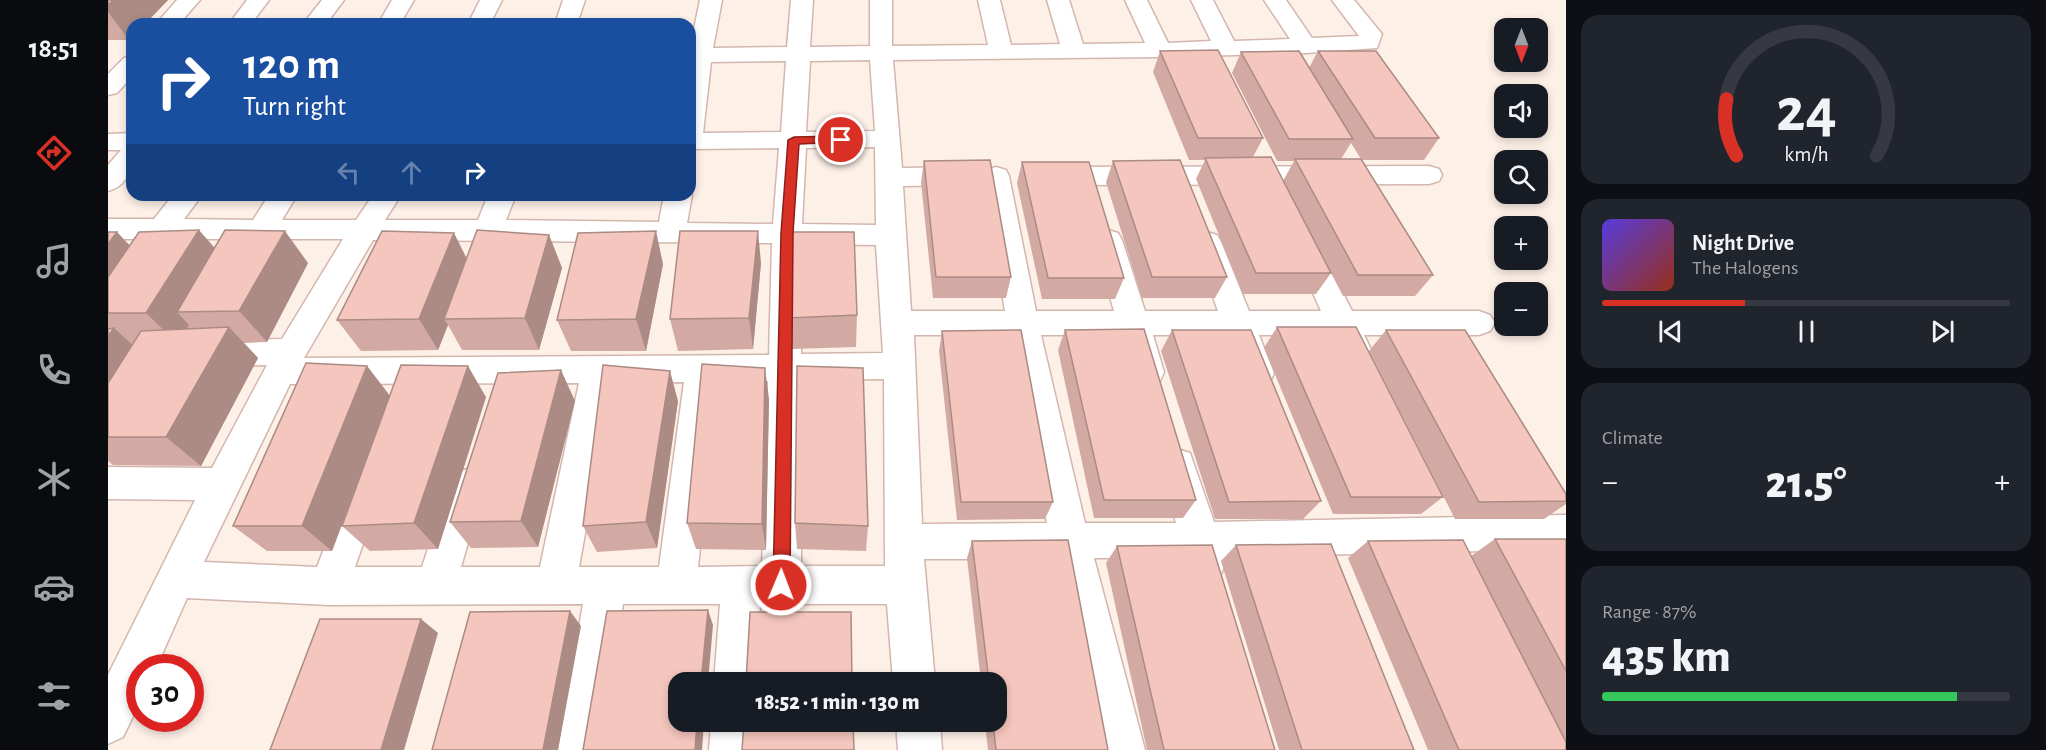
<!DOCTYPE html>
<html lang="en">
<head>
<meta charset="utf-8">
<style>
  body { margin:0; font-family:"Alegreya Sans",sans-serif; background:#20242c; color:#f1f3f6; height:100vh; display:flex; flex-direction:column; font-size:22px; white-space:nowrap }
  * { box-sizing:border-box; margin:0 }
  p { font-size:20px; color:#9ea1a6 }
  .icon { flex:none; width:33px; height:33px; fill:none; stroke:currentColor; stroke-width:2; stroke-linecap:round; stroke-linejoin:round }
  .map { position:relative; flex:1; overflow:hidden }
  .panel { display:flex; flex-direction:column; gap:15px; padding:15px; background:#0d0f14; width:480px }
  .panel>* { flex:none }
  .top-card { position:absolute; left:18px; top:18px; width:570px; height:183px; border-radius:18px; box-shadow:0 3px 9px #0003; background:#1a4fa0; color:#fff; overflow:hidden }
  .needle { width:39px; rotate:180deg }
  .fabs { position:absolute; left:1386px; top:18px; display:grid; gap:12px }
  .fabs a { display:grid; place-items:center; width:54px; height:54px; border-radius:12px; background:#171b24; box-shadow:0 3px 9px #0003; font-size:30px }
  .speed { position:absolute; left:18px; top:654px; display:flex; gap:12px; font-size:30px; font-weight:700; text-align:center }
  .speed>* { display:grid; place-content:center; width:78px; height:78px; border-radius:50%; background:#171b24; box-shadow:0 3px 9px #0003; line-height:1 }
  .speed .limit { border:9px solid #d22; background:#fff; color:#111 }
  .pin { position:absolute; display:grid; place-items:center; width:51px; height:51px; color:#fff; margin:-26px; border:3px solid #fff; border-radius:50%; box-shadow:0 2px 6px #0007 }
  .me { position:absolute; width:66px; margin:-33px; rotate:1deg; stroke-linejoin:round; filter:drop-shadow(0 0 4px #0008) }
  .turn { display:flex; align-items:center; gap:21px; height:126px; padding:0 18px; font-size:27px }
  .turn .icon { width:78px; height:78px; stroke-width:2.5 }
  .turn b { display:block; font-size:42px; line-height:51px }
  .lanes { display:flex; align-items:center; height:57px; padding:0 18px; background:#0003; justify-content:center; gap:30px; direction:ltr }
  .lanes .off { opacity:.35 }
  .big { font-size:45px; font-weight:800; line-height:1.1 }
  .panel .card { flex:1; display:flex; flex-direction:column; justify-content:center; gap:9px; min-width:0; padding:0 21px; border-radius:18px; background:#20242c }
  .panel .dial { align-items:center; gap:0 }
  .dial svg { height:156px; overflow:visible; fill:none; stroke:#363941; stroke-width:7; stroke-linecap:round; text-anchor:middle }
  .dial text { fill:#f1f3f6; stroke:none }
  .song { display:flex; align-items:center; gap:18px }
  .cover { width:72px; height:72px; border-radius:9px; background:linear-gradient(135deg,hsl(250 70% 55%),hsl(10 70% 35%)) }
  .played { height:6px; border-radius:3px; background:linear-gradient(90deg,#d93025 35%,#363941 35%) }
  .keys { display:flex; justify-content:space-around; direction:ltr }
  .heat { display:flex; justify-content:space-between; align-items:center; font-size:33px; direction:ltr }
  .charge { height:9px; border-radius:4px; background:linear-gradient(90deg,#34c759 87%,#363941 0) }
  .trip { position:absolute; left:560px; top:672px; width:339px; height:60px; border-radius:18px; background:#171b24; box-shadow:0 3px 9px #0003; font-weight:800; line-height:60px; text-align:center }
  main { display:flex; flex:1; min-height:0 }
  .menu { display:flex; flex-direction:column; width:108px; justify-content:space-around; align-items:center; background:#090b0e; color:#9ea1a6 }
  .menu .icon { width:42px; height:42px }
  .menu .active { color:#d93025 }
  .menu b { font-size:27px; color:#f1f3f6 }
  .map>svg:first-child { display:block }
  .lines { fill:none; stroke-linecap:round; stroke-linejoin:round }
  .minor-casing { stroke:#d3b6af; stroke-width:3 }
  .minor { fill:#fff; fill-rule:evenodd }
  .wall { fill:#d2aaa3; fill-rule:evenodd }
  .shaded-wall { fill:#ab8b84 }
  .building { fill:#f4c6bd; stroke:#ab8b84; stroke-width:1.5 }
  .route { fill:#d93025; stroke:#8d1f18; stroke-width:1.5 }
</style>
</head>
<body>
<main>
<nav class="menu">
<b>18:51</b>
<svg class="icon active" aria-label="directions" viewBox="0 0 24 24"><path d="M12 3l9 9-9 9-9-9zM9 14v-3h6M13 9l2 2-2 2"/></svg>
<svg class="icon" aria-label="music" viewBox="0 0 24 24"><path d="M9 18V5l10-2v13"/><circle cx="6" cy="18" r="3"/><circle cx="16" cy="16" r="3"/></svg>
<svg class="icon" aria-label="phone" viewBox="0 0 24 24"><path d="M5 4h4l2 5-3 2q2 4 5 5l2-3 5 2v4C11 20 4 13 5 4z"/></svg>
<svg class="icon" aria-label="climate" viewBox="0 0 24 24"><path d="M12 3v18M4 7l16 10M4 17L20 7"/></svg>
<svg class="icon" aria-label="car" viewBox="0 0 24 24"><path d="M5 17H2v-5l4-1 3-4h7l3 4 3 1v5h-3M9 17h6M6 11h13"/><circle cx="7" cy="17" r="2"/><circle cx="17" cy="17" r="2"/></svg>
<svg class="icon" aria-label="filters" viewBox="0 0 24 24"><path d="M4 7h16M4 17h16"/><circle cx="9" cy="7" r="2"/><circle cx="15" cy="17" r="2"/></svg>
</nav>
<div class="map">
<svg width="1458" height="750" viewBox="0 0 1458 750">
  <rect width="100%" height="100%" fill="#fdf0e7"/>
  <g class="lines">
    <g class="minor-casing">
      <path id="minor" d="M69,0H92L71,24H48Z
        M139,0H161L143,24H121Z
        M214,0H236L218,24H195Z
        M284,0H306L292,24H270Z
        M372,0H394L382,24H360Z
        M455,0H477L469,24H447Z
        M592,0H614L605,48L679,47L683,0H705L702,47L762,46V0H784V46L880,45L870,0H892L903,45L952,44L939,0H961L975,44L1037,43L1017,0H1039L1060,43L1103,41L1083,0H1105L1126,41L1182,39L1156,0H1178L1204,38L1251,36L1224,0H1246L1274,34L1269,48L1198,53L1052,57L785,60L794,168L857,167L867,170L870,176L867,182L857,185L795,186L803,311H897L875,176L878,170L888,167L898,170L901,176L928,311H1006L986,240L990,233L1000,230L1010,233L1014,240L1037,311H1110L1085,242L1089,235L1099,232L1109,235L1113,242L1141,311H1213L1182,242L1186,235L1196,232L1206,235L1244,311H1371L1382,315L1387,323L1382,331L1371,335H1256L1272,368L1268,377L1256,381L1244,377L1224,335H1151L1166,373L1162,382L1150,386L1138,382L1119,335H1045L1056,372L1052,381L1040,385L1028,381L1013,335H933L977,523H1068L1051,464L1056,453L1069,449L1082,453L1106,522L1456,515H1458V549L1117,557L1118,561L1113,574L1099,579L1085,574L1079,558H986L1037,750H993L947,559H816L827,682H785L779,604H652L648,682H606L612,604H515L494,750H450L475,604L221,605L79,598L48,668H32V702L15,737L0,744V675L87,500L0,499V467L104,468L159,365L100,366L89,362L84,353L89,344L100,340L174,339L235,239H0V219H46L65,195H94L76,219L145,220L161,195H189L174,220H248L265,195H293L277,220H370L380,195H408L398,220L551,222L556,195H582V192L584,195L579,223L665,224L671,148L582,149V48ZM762,60L767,131L698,132L702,61ZM678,61L673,132L595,133L603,62ZM767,147L768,225L694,224L698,148ZM265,240L664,243L661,355L196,358ZM693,244L768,245L775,353L693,354ZM806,335H902L939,523L814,524ZM776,379L777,566H693V380ZM609,381H660L654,566L590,567ZM576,382L551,567H471L504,383ZM471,383L432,567H353L377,485L372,474L359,469L346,474L341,485L314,567H247L274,489L269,478L256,473L243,478L209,567L96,562L182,384Z
        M24,56V77L9,93L0,95V74L16,58Z
        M24,133C24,156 28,183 0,191V165L13,150H0V134Z
        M1321,166L1331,169L1334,175L1331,181L1321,184L939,185L929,182L926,176L929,170L939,167Z
        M603,722H647L645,750H601Z
        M788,722H832L834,750H790Z"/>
    </g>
    <use href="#minor" class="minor"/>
  </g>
  <path class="wall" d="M0,0H60L37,24H24L21,40H0Z
    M1052,51L1155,138L1145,157L1175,181L1186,161H1169L1124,73L1133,52L1201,68L1210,51L1331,138L1316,160H1254L1325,275L1307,296H1235L1223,273L1208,294H1135L1088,179L1097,160H1081L1045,72ZM1243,143L1253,159H1233Z
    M816,161L903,277L898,298H825L813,182Z
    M1005,161L1119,277L1107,298H1034L998,182Z
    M914,162L1016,278L1007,299H934L909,183Z
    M0,232L22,245L107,248L200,263L159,342L136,343L150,358L93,466L5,465L0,461Z
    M441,235L454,268L431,350H354L340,325L330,350L253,351L229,320L359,258Z
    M653,263L645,349L570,351L562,319Z
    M555,264L538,351H463L449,320Z
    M749,315L748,347L684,349L681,318Z
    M1169,327L1335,497L1313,514H1225L1156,348Z
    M957,330L1088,500L1075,518H986L950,350Z
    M1064,330L1213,501L1195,519H1107L1053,351Z
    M1278,330L1458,494V504L1436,519H1347L1261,351Z
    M834,331L945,502L937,519L849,520L831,351Z
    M259,366L282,396L378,397L330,549L262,551L234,526L279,405L224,551H159L125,526Z
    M661,399L658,550L588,549L579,523Z
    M467,401L430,547L363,548L342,522Z
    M570,401L549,548L489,552L475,526Z
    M687,523L760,526L758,551L689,549Z
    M1387,539H1458V750H1320L1240,558L1260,541L1363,556Z
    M864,541L1000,750H880L877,722H888V682H873L859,558Z
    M1128,545L1306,750H1171L1113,561Z
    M1009,546L1167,750H1039L998,563Z"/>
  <path class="shaded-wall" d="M5,0H60L37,24H24V37L21,40L0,12V5Z
    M91,230L119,262L69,312L81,325L70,344L38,313Z
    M177,231L200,263L159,342L131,311Z
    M548,231L555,264L538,351L528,319Z
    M650,231L653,263L645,349L641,318Z
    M9,232L40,265L0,313V244Z
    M346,233L362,265L336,319L340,325L330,350L311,319Z
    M441,235L454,268L431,350L417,318Z
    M121,327L150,358L93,466L58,437Z
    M6,328L40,359L0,422V336Z
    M259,366L282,396L224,551L194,526Z
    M360,366L378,397L330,549L306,523Z
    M657,368L661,399L658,550L654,524Z
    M453,370L467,401L430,547L413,521Z
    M562,371L570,401L549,548L538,522Z
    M600,610L605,625L600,682H593Z
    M462,611L473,626L450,750H435Z
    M313,619L330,633L296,750H273Z
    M589,722H596L594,750H587Z"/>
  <path class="building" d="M0,0H5L0,5Z
    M1110,50L1155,138H1090L1052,51Z
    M1191,51L1245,139H1181L1133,52Z
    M1210,51H1268L1331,138H1267Z
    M1163,157L1223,273H1148L1097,158Z
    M1187,159H1253L1325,275H1250Z
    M882,160L903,277H828L816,161Z
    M1072,160L1119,277H1044L1005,161Z
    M914,162H981L1016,278H940Z
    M91,230L38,313H0V277L31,232Z
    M117,230L177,231L131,311L69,312Z
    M369,230L441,235L417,318L336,319Z
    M274,231L346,233L311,319L229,320Z
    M548,231L528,319L449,320L470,233Z
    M572,231H650L641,318L562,319Z
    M0,232H9L0,244Z
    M681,232H746L749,315L681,318Z
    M121,327L58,437H0V383L33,331Z
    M1169,327H1248L1335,497H1243Z
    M6,328L0,336V329Z
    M1036,329L1088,500H996L957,330Z
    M913,330L945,502H853L834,331Z
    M1064,330H1143L1213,501L1121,502Z
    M1278,330H1357L1458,494V501L1371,502Z
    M198,363L259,366L194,526H125Z
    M594,364L657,368L654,524L579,523Z
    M293,365L360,366L306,523L234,526Z
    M495,365L562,371L538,522L475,526Z
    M689,366L755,368L760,526L687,523Z
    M453,370L413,521L342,522L390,373Z
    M1387,539H1458V671Z
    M960,540L1000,750H888L885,722H888V682H881L864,541Z
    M1355,540L1458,742V750H1351L1260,541Z
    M1223,544L1306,750H1194L1128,545Z
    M1104,545L1167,750H1056L1009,546Z
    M600,610L593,682H570V722H589L587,750H475L499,611Z
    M462,611L435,750H324L362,612Z
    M642,612H743L744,682H638Z
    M212,619H313L273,750H162Z
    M636,722H745L746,750H634Z"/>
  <path class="route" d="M733,136L737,137V142L691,144L685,233L682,585L679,590L673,593L668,590L665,585L673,233L680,140L686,137Z"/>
</svg>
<div class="fabs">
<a><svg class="needle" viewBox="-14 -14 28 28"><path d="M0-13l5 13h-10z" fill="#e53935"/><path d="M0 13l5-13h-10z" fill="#9ea1a6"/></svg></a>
<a><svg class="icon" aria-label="sound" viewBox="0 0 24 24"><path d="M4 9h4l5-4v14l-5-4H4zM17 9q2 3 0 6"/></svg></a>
<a><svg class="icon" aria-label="search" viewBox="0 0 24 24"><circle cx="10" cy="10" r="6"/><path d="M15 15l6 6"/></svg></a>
<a>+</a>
<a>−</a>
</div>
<div class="speed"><div class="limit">30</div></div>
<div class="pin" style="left:733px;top:140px;background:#d93025"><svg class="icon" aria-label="arrive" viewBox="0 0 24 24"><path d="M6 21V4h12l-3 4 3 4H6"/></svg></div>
<svg class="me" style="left:673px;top:585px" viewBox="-20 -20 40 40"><circle r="17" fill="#d93025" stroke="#fff" stroke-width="3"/><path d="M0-11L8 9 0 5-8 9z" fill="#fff"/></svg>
<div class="trip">18:52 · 1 min · 130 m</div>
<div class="top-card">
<div class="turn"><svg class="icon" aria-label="right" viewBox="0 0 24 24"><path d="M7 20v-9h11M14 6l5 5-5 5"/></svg><div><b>120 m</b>Turn right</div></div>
<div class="lanes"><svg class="icon off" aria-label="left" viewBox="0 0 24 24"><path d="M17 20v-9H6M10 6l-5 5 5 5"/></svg><svg class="icon off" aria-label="ahead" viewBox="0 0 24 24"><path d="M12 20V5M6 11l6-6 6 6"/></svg><svg class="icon" aria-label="right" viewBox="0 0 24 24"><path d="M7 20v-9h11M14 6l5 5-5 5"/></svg></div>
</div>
</div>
<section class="panel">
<div class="card dial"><svg viewBox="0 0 100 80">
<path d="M14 69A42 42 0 1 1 86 69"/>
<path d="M14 69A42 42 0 0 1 9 40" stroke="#d93025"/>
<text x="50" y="56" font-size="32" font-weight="700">24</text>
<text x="50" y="72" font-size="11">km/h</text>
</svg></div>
<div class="card">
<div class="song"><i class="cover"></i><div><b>Night Drive</b><p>The Halogens</p></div></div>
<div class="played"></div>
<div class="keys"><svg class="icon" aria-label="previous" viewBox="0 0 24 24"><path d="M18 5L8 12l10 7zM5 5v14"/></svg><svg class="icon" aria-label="pause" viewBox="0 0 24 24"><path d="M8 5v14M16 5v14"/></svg><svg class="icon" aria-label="next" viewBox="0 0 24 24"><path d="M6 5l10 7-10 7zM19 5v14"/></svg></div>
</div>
<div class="card"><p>Climate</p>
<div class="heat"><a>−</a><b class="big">21.5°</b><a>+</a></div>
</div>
<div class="card"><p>Range · 87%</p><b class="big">435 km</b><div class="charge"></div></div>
</section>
</main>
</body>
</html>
